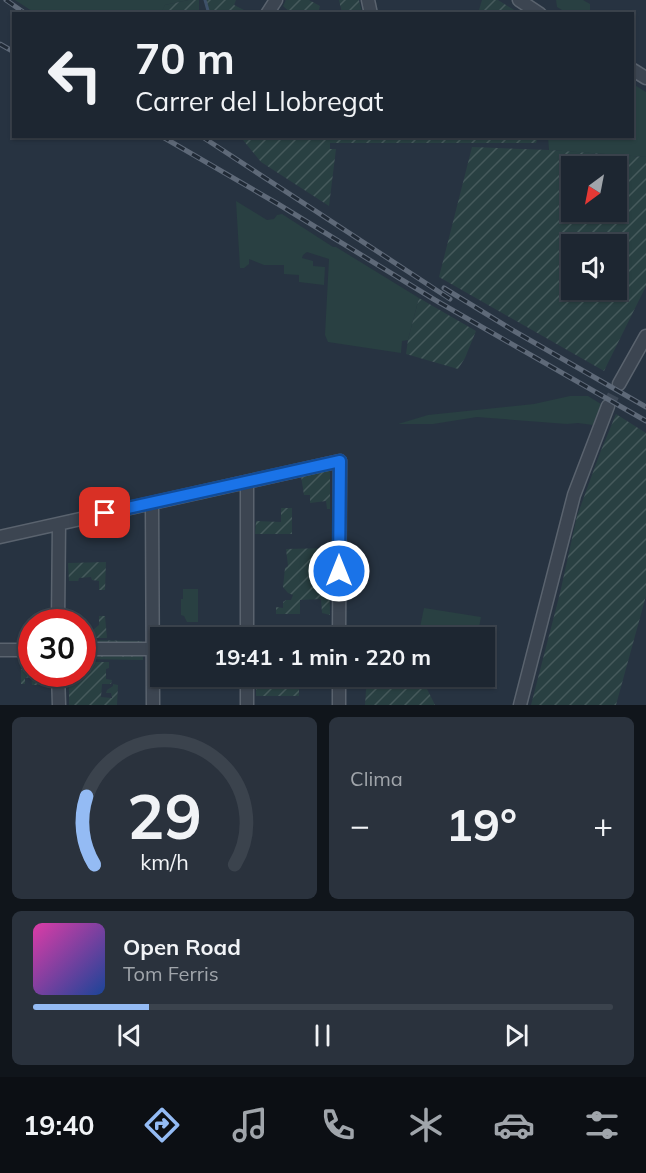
<!DOCTYPE html>
<html lang="es">
<head>
<meta charset="utf-8">
<style>
  body { margin:0; font-family:Mulish,sans-serif; background:#2a323d; color:#f1f3f6; height:100vh; display:flex; flex-direction:column; font-size:22px; white-space:nowrap }
  * { box-sizing:border-box; margin:0 }
  p { font-size:20px; color:#a0a5ab }
  .icon { flex:none; width:33px; height:33px; fill:none; stroke:currentColor; stroke-width:2; stroke-linecap:round; stroke-linejoin:round }
  .map { position:relative; height:705px; overflow:hidden }
  .drawer { display:flex; flex-direction:column; gap:12px; padding:12px; background:#10151b; flex:1 }
  .drawer>* { flex:none }
  .guide { position:absolute; left:12px; top:12px; width:622px; height:126px; border-radius:0px; box-shadow:0 2px 4px #0004,0 0 0 2px #3b434d; background:#1d2631; color:#f1f3f6; overflow:hidden }
  .needle { width:39px; rotate:212deg }
  .controls { position:absolute; left:561px; top:156px; display:grid; gap:12px }
  .controls a { display:grid; place-items:center; width:66px; height:66px; border-radius:0px; background:#1d2631; box-shadow:0 2px 4px #0004,0 0 0 2px #3b434d; font-size:30px }
  .speed { position:absolute; left:18px; top:609px; display:flex; gap:12px; font-size:30px; font-weight:700; text-align:center }
  .speed>* { display:grid; place-content:center; width:78px; height:78px; border-radius:50%; background:#1d2631; box-shadow:0 2px 4px #0004,0 0 0 2px #3b434d; line-height:1 }
  .speed .limit { border:9px solid #d22; background:#fff; color:#111 }
  .pin { position:absolute; display:grid; place-items:center; width:51px; height:51px; color:#fff; margin:-26px; border-radius:12px; box-shadow:0 3px 9px #0006 }
  .me { position:absolute; width:66px; margin:-33px; rotate:0deg; stroke-linejoin:round; filter:drop-shadow(0 0 4px #0008) }
  .turn { display:flex; align-items:center; gap:21px; height:126px; padding:0 24px; font-size:27px }
  .turn .icon { width:78px; height:78px; stroke-width:2.5 }
  .turn b { display:block; font-size:42px; line-height:51px }
  .big { font-size:45px; font-weight:700; line-height:1.1 }
  .drawer .card { flex:1; display:flex; flex-direction:column; justify-content:center; gap:9px; min-width:0; padding:0 21px; border-radius:9px; background:#2a323d }
  .drawer .dial { align-items:center; gap:0 }
  .dial svg { height:156px; overflow:visible; fill:none; stroke:#3b434d; stroke-width:7; stroke-linecap:round; text-anchor:middle }
  .dial text { fill:#f1f3f6; stroke:none }
  .song { display:flex; align-items:center; gap:18px }
  .cover { width:72px; height:72px; border-radius:9px; background:linear-gradient(135deg,hsl(320 70% 55%),hsl(220 70% 35%)) }
  .played { height:6px; border-radius:3px; background:linear-gradient(90deg,#94bbf4 20%,#3b434d 20%) }
  .keys { display:flex; justify-content:space-around; direction:ltr }
  .heat { display:flex; justify-content:space-between; align-items:center; font-size:33px; direction:ltr }
  .drawer .tiles { flex:1; display:grid; gap:12px; grid-template-columns:1fr 1fr }
  .card:last-child { grid-column:span 2 }
  .trip { position:absolute; left:150px; top:627px; width:345px; height:60px; border-radius:0px; background:#1d2631; box-shadow:0 2px 4px #0004,0 0 0 2px #3b434d; font-weight:700; line-height:60px; text-align:center }
  .dock { display:flex; height:96px; justify-content:space-around; align-items:center; background:#0c0f14; color:#a0a5ab }
  .dock .icon { width:42px; height:42px }
  .dock .current { color:#94bbf4 }
  .dock b { font-size:27px; color:#f1f3f6 }
  .map>svg:first-child { display:block }
  .grass { fill:#294042 }
  .park { fill:url(#park-crowns) }
  .garden { fill:url(#garden-furrows); fill-rule:evenodd }
  .lines { fill:none; stroke-linecap:round; stroke-linejoin:round }
  .stream { stroke:#3e5169; stroke-width:3 }
  .street-tunnel { stroke:#3d4856; stroke-width:12; stroke-dasharray:12 6; stroke-linecap:butt }
  .street-casing { stroke:#5a636e; stroke-width:15 }
  .street { stroke:#3c4551; stroke-width:12 }
  .rail-casing { stroke:#5e6978; stroke-width:5 }
  .rail { stroke:#202a36; stroke-width:3; stroke-dasharray:9; stroke-linecap:butt }
  .route-casing { stroke:#114b97; stroke-width:15 }
  .route { stroke:#1a73e8; stroke-width:10 }
</style>
</head>
<body>
<div class="map">
<svg width="646" height="705" viewBox="0 0 646 705">
  <defs>
    <pattern id="park-crowns" width="20" height="18" patternUnits="userSpaceOnUse" patternTransform="scale(1.5)"><rect width="20" height="18" fill="#294042"/><path d="M2 6a3 3 0 1 1 6 0M12 15a3 3 0 1 1 6 0" fill="none" stroke="#465a5c"/></pattern>
    <pattern id="garden-furrows" width="10" height="10" patternUnits="userSpaceOnUse" patternTransform="scale(1.5)"><rect width="10" height="10" fill="#294042"/><path d="M-1 1l2-2M0 10L10 0M9 11l2-2" fill="none" stroke="#465a5c"/></pattern>
  </defs>
  <rect width="100%" height="100%" fill="#273341"/>
  <path class="grass" d="M15,0H189L165,5L161,14L35,13Z
    M556,0H583L590,4V10L592,13H567L557,7Z
    M633,84L646,92V157L549,150L548,137L633,136Z
    M236,201L267,220L274,219L277,215L282,214L333,247H336L419,298L408,340L402,341L401,353L328,342L325,335L329,259L307,252L303,255L302,258L313,261V266L325,267L324,285L299,282V275L284,274V265H264L249,259V264L244,268H240Z
    M570,396H588L601,404L593,425L578,423L567,424L477,417L433,424H398L428,415L534,404Z
    M183,589H198V622H187L184,616L181,615V599H183Z
    M424,608L481,617L477,637H418Z"/>
  <path class="park" d="M82,640L142,641L143,660L83,659Z"/>
  <path class="garden" d="M189,0H199V13H161L165,5Z
    M206,0H236L234,5L244,10L245,13H208Z
    M286,0H309L320,6L318,13H291L283,6Z
    M339,0H359L362,13H342Z
    M482,0H498L519,13H493V11L479,10Z
    M237,137L538,136V137L536,143H330V149H336L329,206L261,162L243,140Z
    M472,147L549,150L646,157V286L604,371L439,277ZM572,166H616V212H572ZM572,244H616V290H572Z
    M419,298L476,331L465,358L458,369L406,354L408,340Z
    M616,414L646,433V596L616,705H531L560,593L577,516L600,453Z
    M330,470V509H327L326,501L310,503V495H304L301,476Z
    M281,508H292V534H255L256,521L281,522Z
    M329,548L330,615L322,613L321,599L300,600V614H276V607L283,608V602L286,600H291L293,595L288,593L283,587L285,568L288,566L286,549Z
    M106,562L105,590H99V581L92,580L91,577L79,578L78,581H69L68,563Z
    M99,616H105L107,638H83V634H88L99,625Z
    M30,659L31,660L32,674H43L44,685H32L31,677L25,678V684H21V669H25L24,664L29,663Z
    M83,662H109V668L106,669V679L112,680L111,684H102L101,697L112,698L111,693H106L107,690L113,686V684L118,685L117,705H69V674H82Z
    M367,676L410,677V679L424,683L435,705H365Z
    M277,677H293L292,684L294,688H299V696H256V684L261,682H276Z"/>
  <g class="lines">
    <path class="stream" d="M205,0L209,14"/>
    <path class="street-tunnel" d="M608,406L619,384"/>
    <g class="street-casing">
      <path id="street" d="M368,0L371,14
        M519,0L540,14
        M267,14L276,0
        M633,70L646,78
        M619,384L646,336
        M247,482V638
        M152,503L153,705
        M0,537L340,461L339,638
        M58,622L59,524
        M82,649H159
        M0,650H32
        M58,674L59,705
        M247,676V705
        M339,705V676
        M520,705L574,495L608,406"/>
    </g>
    <use href="#street" class="street"/>
    <g class="rail-casing">
      <path id="rail" d="M6,0L26,14
        M0,44L14,52
        M161,136L278,204L435,300L646,421
        M201,136L450,299
        M444,288L514,331L646,407"/>
    </g>
    <use href="#rail" class="rail"/>
  </g>
  <g class="lines">
    <g class="route-casing">
      <path id="route" d="M105,513L340,461L339,571"/>
    </g>
    <use href="#route" class="route"/>
  </g>
</svg>
<div class="controls">
<a><svg class="needle" viewBox="-14 -14 28 28"><path d="M0-13l5 13h-10z" fill="#e53935"/><path d="M0 13l5-13h-10z" fill="#a0a5ab"/></svg></a>
<a><svg class="icon" aria-label="sound" viewBox="0 0 24 24"><path d="M4 9h4l5-4v14l-5-4H4zM17 9q2 3 0 6"/></svg></a>
</div>
<div class="speed"><div class="limit">30</div></div>
<div class="pin" style="left:105px;top:513px;background:#d93025"><svg class="icon" aria-label="arrive" viewBox="0 0 24 24"><path d="M6 21V4h12l-3 4 3 4H6"/></svg></div>
<svg class="me" style="left:339px;top:571px" viewBox="-20 -20 40 40"><circle r="17" fill="#1a73e8" stroke="#fff" stroke-width="3"/><path d="M0-11L8 9 0 5-8 9z" fill="#fff"/></svg>
<div class="trip">19:41 · 1 min · 220 m</div>
<div class="guide">
<div class="turn"><svg class="icon" aria-label="left" viewBox="0 0 24 24"><path d="M17 20v-9H6M10 6l-5 5 5 5"/></svg><div><b>70 m</b>Carrer del Llobregat</div></div>
</div>
</div>
<section class="drawer">
<div class="tiles">
<div class="card dial"><svg viewBox="0 0 100 80">
<path d="M14 69A42 42 0 1 1 86 69"/>
<path d="M14 69A42 42 0 0 1 10 34" stroke="#94bbf4"/>
<text x="50" y="56" font-size="32" font-weight="700">29</text>
<text x="50" y="72" font-size="11">km/h</text>
</svg></div>
<div class="card"><p>Clima</p>
<div class="heat"><a>−</a><b class="big">19°</b><a>+</a></div>
</div>
<div class="card">
<div class="song"><i class="cover"></i><div><b>Open Road</b><p>Tom Ferris</p></div></div>
<div class="played"></div>
<div class="keys"><svg class="icon" aria-label="previous" viewBox="0 0 24 24"><path d="M18 5L8 12l10 7zM5 5v14"/></svg><svg class="icon" aria-label="pause" viewBox="0 0 24 24"><path d="M8 5v14M16 5v14"/></svg><svg class="icon" aria-label="next" viewBox="0 0 24 24"><path d="M6 5l10 7-10 7zM19 5v14"/></svg></div>
</div>
</div>
</section>
<nav class="dock">
<b>19:40</b>
<svg class="icon current" aria-label="directions" viewBox="0 0 24 24"><path d="M12 3l9 9-9 9-9-9zM9 14v-3h6M13 9l2 2-2 2"/></svg>
<svg class="icon" aria-label="music" viewBox="0 0 24 24"><path d="M9 18V5l10-2v13"/><circle cx="6" cy="18" r="3"/><circle cx="16" cy="16" r="3"/></svg>
<svg class="icon" aria-label="phone" viewBox="0 0 24 24"><path d="M5 4h4l2 5-3 2q2 4 5 5l2-3 5 2v4C11 20 4 13 5 4z"/></svg>
<svg class="icon" aria-label="climate" viewBox="0 0 24 24"><path d="M12 3v18M4 7l16 10M4 17L20 7"/></svg>
<svg class="icon" aria-label="car" viewBox="0 0 24 24"><path d="M5 17H2v-5l4-1 3-4h7l3 4 3 1v5h-3M9 17h6M6 11h13"/><circle cx="7" cy="17" r="2"/><circle cx="17" cy="17" r="2"/></svg>
<svg class="icon" aria-label="filters" viewBox="0 0 24 24"><path d="M4 7h16M4 17h16"/><circle cx="9" cy="7" r="2"/><circle cx="15" cy="17" r="2"/></svg>
</nav>
</body>
</html>
